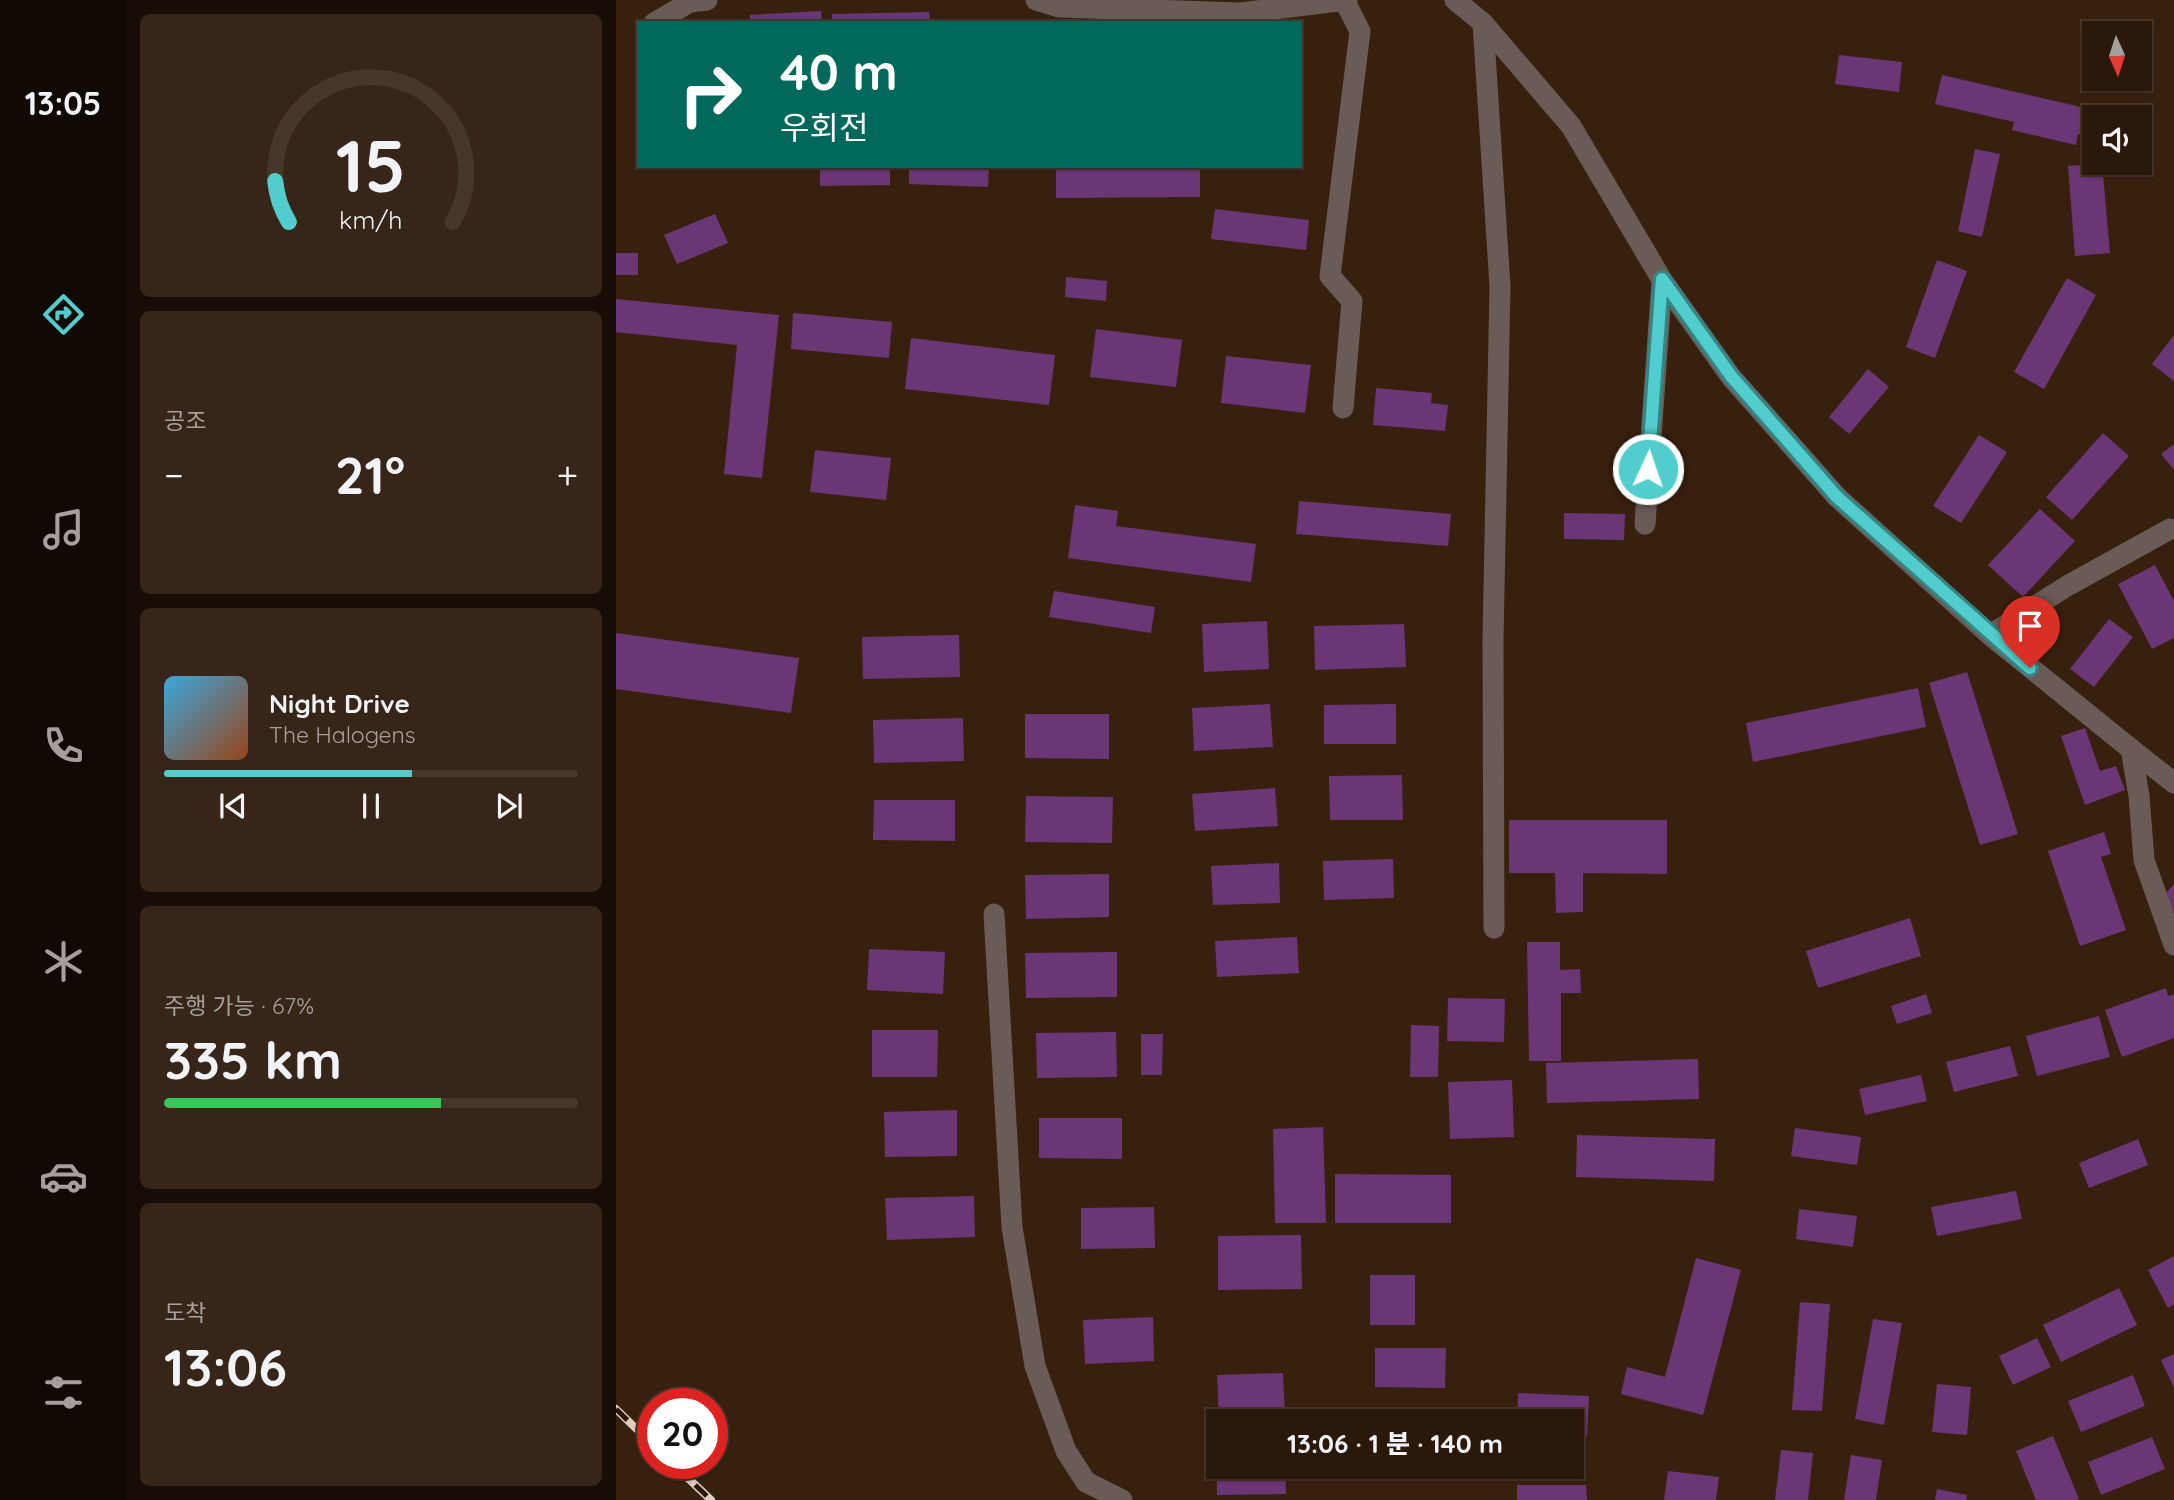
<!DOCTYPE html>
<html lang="ko">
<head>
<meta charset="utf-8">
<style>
  body { margin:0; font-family:Quicksand,"Noto Sans KR",sans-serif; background:#362518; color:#f1f3f6; height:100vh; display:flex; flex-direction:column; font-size:26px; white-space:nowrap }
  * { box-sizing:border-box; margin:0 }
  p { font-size:23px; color:#a5a09c }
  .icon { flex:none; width:38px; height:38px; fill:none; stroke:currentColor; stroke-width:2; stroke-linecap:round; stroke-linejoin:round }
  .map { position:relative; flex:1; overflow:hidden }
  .sheet { display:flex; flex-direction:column; gap:14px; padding:14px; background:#170d06; width:490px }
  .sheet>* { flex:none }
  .top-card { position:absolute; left:21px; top:21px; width:665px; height:147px; border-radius:0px; box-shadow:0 2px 5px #0004,0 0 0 2px #46372b; background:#00695c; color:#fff; overflow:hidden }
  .needle { width:46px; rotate:177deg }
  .tools { position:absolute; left:1466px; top:21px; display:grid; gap:14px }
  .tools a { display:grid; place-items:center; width:70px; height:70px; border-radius:0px; background:#2a180a; box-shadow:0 2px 5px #0004,0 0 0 2px #46372b; font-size:35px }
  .speed { position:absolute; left:21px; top:1388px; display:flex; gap:14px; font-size:35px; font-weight:700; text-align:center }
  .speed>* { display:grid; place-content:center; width:91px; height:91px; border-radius:50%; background:#2a180a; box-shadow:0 2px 5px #0004,0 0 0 2px #46372b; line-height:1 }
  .speed .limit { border:10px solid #d22; background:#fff; color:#111 }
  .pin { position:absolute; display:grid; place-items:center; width:60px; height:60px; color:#fff; margin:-72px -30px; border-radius:50% 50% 50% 0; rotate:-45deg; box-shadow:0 0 7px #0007 }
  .pin .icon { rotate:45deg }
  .me { position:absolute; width:77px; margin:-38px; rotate:3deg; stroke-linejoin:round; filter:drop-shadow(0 0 5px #0008) }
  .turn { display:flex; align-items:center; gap:24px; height:147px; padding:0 28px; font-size:32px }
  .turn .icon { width:91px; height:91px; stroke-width:2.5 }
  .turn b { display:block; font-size:49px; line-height:60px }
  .big { font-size:52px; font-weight:800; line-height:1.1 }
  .sheet .widget { flex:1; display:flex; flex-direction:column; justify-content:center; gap:10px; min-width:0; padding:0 24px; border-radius:10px; background:#362518 }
  .sheet .dial { align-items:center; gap:0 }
  .dial svg { height:182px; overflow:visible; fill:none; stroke:#46372b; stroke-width:7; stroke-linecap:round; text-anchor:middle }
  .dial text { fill:#f1f3f6; stroke:none }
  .song { display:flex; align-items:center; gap:21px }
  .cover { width:84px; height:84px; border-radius:10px; background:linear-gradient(135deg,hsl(200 70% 55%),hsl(20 70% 35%)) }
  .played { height:7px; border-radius:4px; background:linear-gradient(90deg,#52cdcd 60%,#46372b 60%) }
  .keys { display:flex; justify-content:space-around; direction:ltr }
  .heat { display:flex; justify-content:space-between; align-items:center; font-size:38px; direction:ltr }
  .charge { height:10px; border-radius:5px; background:linear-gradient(90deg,#34c759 67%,#46372b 0) }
  .trip { position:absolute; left:590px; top:1409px; width:378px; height:70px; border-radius:0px; background:#2a180a; box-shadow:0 2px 5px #0004,0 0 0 2px #46372b; font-weight:800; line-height:70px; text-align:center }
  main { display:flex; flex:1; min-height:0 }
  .tab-bar { display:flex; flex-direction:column; width:126px; justify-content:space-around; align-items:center; background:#110a04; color:#a5a09c }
  .tab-bar .icon { width:49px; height:49px }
  .tab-bar .current { color:#52cdcd }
  .tab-bar b { font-size:32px; color:#f1f3f6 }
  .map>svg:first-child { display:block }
  .building { fill:#6b3675 }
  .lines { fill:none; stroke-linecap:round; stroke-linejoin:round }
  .minor { stroke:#6a5b56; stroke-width:21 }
  .rail-casing { stroke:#dfccc0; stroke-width:8 }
  .rail { stroke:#2e1605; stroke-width:5; stroke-dasharray:16; stroke-linecap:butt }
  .route-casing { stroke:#358585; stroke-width:18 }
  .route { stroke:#52cdcd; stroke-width:12 }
</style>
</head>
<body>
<main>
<nav class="tab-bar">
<b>13:05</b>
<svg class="icon current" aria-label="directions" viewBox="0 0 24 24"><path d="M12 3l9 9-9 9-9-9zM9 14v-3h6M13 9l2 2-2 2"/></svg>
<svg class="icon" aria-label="music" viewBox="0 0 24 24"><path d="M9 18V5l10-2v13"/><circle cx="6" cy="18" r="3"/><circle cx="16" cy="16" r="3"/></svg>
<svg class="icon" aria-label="phone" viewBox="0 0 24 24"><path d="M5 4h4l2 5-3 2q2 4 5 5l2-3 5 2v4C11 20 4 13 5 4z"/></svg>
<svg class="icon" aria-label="climate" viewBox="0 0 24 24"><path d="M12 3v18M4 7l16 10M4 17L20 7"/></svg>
<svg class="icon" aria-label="car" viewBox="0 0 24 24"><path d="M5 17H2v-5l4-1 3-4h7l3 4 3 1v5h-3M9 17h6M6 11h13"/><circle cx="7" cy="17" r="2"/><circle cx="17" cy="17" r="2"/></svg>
<svg class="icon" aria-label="filters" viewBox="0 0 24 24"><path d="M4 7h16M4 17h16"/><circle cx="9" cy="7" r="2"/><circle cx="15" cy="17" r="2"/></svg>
</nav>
<section class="sheet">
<div class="widget dial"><svg viewBox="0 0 100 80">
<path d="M14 69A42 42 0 1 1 86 69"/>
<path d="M14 69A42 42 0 0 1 8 51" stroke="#52cdcd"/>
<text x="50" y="56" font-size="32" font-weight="700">15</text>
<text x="50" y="72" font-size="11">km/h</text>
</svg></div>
<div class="widget"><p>공조</p>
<div class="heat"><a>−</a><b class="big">21°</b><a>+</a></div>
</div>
<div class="widget">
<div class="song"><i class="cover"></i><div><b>Night Drive</b><p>The Halogens</p></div></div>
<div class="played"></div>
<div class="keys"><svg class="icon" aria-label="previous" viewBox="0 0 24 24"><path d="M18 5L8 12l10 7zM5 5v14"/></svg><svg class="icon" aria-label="pause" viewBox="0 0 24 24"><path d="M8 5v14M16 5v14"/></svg><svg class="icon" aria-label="next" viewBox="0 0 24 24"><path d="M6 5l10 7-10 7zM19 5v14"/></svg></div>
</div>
<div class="widget"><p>주행 가능 · 67%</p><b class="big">335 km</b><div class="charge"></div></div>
<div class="widget"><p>도착</p><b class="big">13:06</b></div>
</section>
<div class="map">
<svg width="1558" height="1500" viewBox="0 0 1558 1500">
  <rect width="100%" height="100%" fill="#38200e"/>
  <path class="building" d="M205,11L206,23H134V15Z
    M313,12L314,23H216V14Z
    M1223,55L1286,62L1283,92L1219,84Z
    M1326,75L1504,116V117H1479V138L1462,134L1460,145L1396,130L1398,122L1319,104Z
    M1359,149L1384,154L1366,237L1342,231Z
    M1486,163L1494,253L1459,256L1452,166Z
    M204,166H274V185L204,186Z
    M293,166H373L372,187L293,184Z
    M440,166H584V197L440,198Z
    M599,209L693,220L690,250L595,239Z
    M99,214L112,243L61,264L48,235Z
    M0,253H22V275H0Z
    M1321,260L1351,271L1319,358L1290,347Z
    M450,277L491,281L490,301L449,297Z
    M1451,278L1480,295L1428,389L1398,372Z
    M0,299L163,315L146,478L108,474L121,345L0,332Z
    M177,313L276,322L273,358L175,349Z
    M480,329L566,340L560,387L474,377Z
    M1558,335V381L1536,364Z
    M295,338L439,355L433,405L289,389Z
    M610,356L695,365L689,413L605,403Z
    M1252,369L1273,387L1233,434L1213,417Z
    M760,388L816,393L815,403L832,405L829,431L757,425Z
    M1487,433L1513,456L1456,520L1430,497Z
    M1363,435L1391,452L1345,523L1317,506Z
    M1558,444V470L1545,454Z
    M199,450L275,458L270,500L194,492Z
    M683,501L835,514L832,546L680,534Z
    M459,505L502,511L500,526L640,544L635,582L452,558Z
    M1424,509L1459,541L1407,597L1372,565Z
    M948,513L1009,514L1008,540L948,539Z
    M1539,565L1558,601V638L1536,649L1502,584Z
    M438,591L539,607L535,633L433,617Z
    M1493,619L1517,637L1478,687L1454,669Z
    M651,621L653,669L588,672L586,624Z
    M788,624L790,667L699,670L698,626Z
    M0,633L183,658L175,713L0,689Z
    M343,635L344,677L247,679L246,637Z
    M1351,672L1402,834L1364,845L1313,683Z
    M1302,688L1310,727L1137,762L1130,723Z
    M654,704L657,747L578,751L576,708Z
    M780,704V744H708V705Z
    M409,714H493V759L409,758Z
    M347,718L348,761L258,763L257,720Z
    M1469,728L1484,771L1500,766L1509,790L1469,805L1445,736Z
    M786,775L787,820H714L713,776Z
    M659,788L662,826L579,831L576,794Z
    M410,796L497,797L496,843L409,842Z
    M258,800H339V841L257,840Z
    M893,820H1051V874L967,873V912L940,913L939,873H893Z
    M1488,832L1495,854L1485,857L1510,930L1464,946L1432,851Z
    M777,859L778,898L708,900L707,861Z
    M663,863L664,903L597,905L595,866Z
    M493,874V917L410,919L409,875Z
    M1558,884V912L1544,900Z
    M1294,918L1305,956L1202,988L1190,951Z
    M681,937L683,973L601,977L599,941Z
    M911,942H944V970L964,969L965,993H945V1061H913Z
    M253,949L329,952L327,994L251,990Z
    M501,952V997L410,998L409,953Z
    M1550,988L1552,996L1558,994V1038L1506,1057L1489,1010Z
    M1310,994L1316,1013L1281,1024L1275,1006Z
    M832,998L889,999L888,1042L831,1041Z
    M1483,1016L1494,1057L1421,1076L1410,1036Z
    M795,1025L823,1026L822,1077H794Z
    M256,1030H322L321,1077H256Z
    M500,1032L501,1077L421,1078L420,1033Z
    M525,1034H547L546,1075H525Z
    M1394,1046L1402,1076L1338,1092L1330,1062Z
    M1082,1059L1083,1099L931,1103L930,1063Z
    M1305,1075L1311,1101L1249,1115L1243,1089Z
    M896,1080L898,1137L834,1139L832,1082Z
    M341,1110V1156L269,1157L268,1112Z
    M423,1118H506V1159L423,1158Z
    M707,1127L710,1223H659L657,1129Z
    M1179,1128L1245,1137L1241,1165L1175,1156Z
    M961,1135L1099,1139L1098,1181L960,1177Z
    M1522,1139L1532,1165L1473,1188L1463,1163Z
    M719,1174L835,1175V1223H719Z
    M1400,1191L1406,1219L1321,1236L1315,1207Z
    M358,1196L359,1237L271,1240L269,1198Z
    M538,1207L539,1248L465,1249V1208Z
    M1183,1209L1241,1216L1237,1247L1180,1239Z
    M685,1235L686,1289L602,1290V1236Z
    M1558,1256V1304L1552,1308L1532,1270Z
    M1080,1258L1125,1270L1087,1415L1005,1394L1011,1367L1049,1377Z
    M754,1275H799V1325H754Z
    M1503,1288L1521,1325L1445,1362L1427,1325Z
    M1184,1302L1214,1304L1206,1411L1176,1410Z
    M537,1317L538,1361L469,1364L467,1320Z
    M1257,1319L1286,1323L1268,1425L1239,1419Z
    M1421,1338L1435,1367L1397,1385L1383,1356Z
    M759,1348H830L829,1388L759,1387Z
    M1558,1354V1388L1545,1360Z
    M667,1373L669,1415L603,1417L601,1375Z
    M1517,1375L1529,1406L1465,1432L1452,1401Z
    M1321,1384L1355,1387L1351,1435L1316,1432Z
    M902,1393L973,1396L971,1436L956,1435V1421H901Z
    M1437,1436L1463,1499L1461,1500H1420L1400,1451Z
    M1536,1437L1549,1469L1485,1495L1472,1462Z
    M1165,1450L1197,1453L1192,1500H1159Z
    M1235,1455L1266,1460L1260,1500H1228Z
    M601,1466H669L670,1494L601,1495Z
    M806,1466H875V1474L806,1473Z
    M1052,1471L1103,1477L1100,1500H1048Z
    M901,1485H970L971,1500H901Z
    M1321,1489L1351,1495L1350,1500H1319Z"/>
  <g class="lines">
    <path class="minor" d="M420,0L443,7L624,13L731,0
      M839,0L867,23L955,126L1046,280L1115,377L1221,497L1374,635L1515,749L1523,796L1528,860L1558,945
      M38,23L74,2L91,0
      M867,23L884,286L877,641L878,928
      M727,408L736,301L714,276L744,31L729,2
      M1029,524L1046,280
      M1374,635L1451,586L1554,529
      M1515,749L1558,783
      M378,914L396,1227L419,1366L450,1451L470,1482L506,1500"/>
    <g class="rail-casing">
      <path id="rail" d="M0,1409L37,1445
        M56,1463L95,1500"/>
    </g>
    <use href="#rail" class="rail"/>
  </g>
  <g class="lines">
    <g class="route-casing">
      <path id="route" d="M1032,469L1046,279L1115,376L1221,497L1414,668"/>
    </g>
    <use href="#route" class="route"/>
  </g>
</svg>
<div class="tools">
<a><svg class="needle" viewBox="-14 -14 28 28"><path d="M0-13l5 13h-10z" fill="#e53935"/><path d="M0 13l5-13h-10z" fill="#a5a09c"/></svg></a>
<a><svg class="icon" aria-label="sound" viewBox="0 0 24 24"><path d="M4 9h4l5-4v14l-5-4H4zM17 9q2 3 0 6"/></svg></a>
</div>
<div class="speed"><div class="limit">20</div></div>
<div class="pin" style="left:1414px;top:668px;background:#d93025"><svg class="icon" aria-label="arrive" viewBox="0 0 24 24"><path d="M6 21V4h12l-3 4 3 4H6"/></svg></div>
<svg class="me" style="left:1032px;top:469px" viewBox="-20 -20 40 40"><circle r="17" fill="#52cdcd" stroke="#fff" stroke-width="3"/><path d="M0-11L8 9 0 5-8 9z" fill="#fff"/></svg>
<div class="trip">13:06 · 1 분 · 140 m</div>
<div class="top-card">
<div class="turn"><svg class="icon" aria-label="right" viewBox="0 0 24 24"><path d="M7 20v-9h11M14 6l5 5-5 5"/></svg><div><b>40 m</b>우회전</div></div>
</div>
</div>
</main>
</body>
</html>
